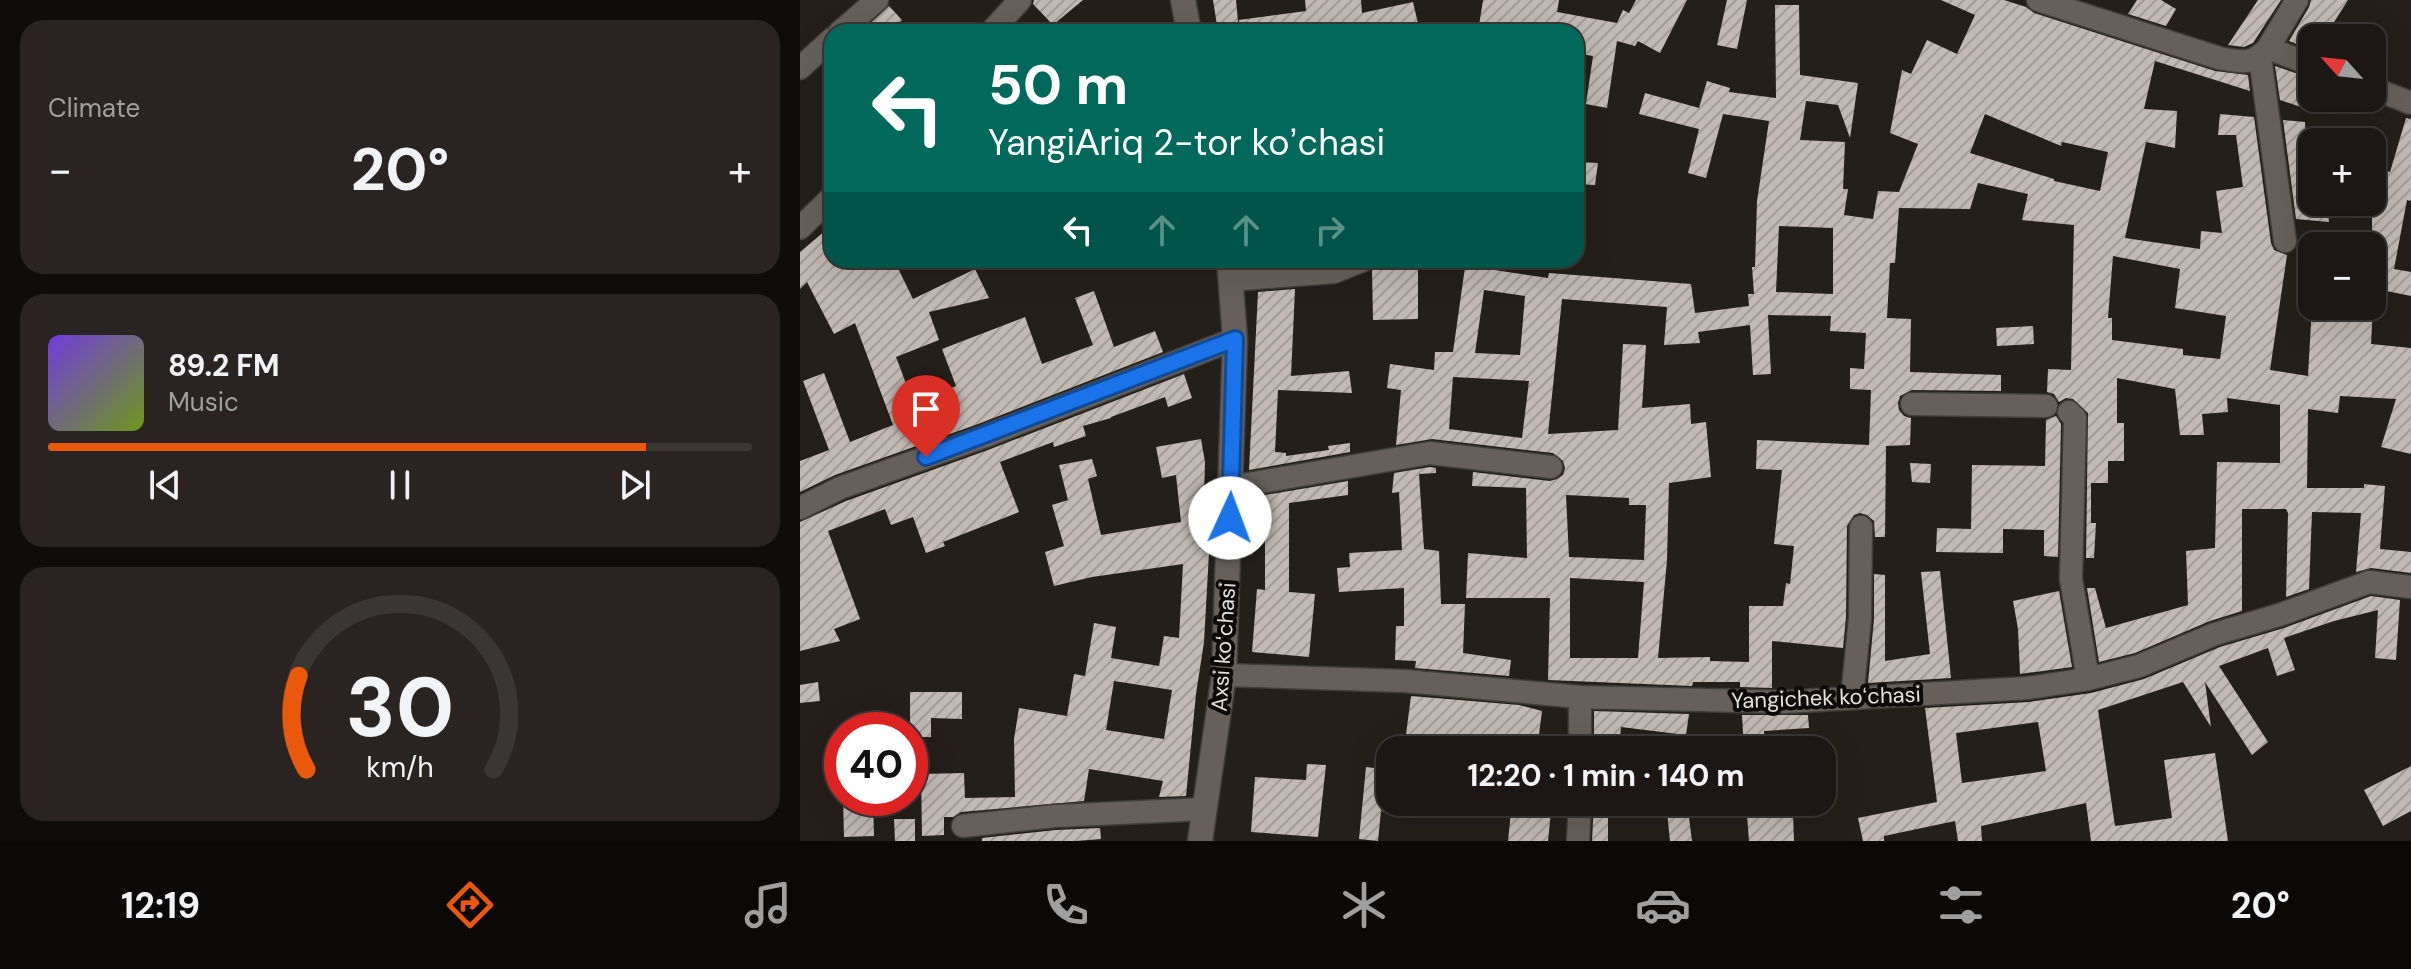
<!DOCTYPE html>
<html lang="en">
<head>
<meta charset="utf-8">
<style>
  body { margin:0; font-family:"DM Sans",sans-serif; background:#292422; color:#f1f3f6; height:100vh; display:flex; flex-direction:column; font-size:30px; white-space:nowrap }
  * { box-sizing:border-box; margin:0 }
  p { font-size:26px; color:#a09fa0 }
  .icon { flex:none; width:44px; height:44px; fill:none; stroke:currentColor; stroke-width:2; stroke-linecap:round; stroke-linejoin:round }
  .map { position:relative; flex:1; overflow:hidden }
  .sheet { display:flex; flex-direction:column; gap:20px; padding:20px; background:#0f0d0b; width:800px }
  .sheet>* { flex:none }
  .guide { position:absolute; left:24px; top:24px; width:760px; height:244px; border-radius:24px; box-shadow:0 8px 32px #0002,0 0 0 2px #3a3634; background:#00695c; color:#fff; overflow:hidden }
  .needle { width:52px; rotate:297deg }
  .buttons { position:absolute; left:1498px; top:24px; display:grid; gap:16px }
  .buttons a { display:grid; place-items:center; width:88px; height:88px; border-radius:16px; background:#1c1714; box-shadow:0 8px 32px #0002,0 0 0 2px #3a3634; font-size:40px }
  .speed { position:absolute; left:24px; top:712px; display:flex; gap:16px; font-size:40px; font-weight:700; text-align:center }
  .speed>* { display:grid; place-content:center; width:104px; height:104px; border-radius:50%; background:#1c1714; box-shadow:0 8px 32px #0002,0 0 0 2px #3a3634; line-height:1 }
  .speed .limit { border:12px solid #d22; background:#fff; color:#111 }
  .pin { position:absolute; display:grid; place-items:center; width:68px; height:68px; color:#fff; margin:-82px -34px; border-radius:50% 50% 50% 0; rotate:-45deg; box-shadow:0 0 8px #0007 }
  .pin .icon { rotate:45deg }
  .me { position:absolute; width:88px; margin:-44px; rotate:2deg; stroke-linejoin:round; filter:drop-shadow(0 0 6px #0008) }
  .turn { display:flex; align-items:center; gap:28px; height:168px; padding:0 32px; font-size:36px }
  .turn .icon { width:104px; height:104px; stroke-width:2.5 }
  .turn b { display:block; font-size:56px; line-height:68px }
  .lanes { display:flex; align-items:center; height:76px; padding:0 32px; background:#0003; justify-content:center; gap:40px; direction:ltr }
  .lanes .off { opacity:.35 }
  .big { font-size:60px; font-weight:700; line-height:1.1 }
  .sheet .tile { flex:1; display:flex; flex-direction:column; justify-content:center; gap:12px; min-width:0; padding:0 28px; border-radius:24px; background:#292422 }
  .sheet .dial { align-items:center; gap:0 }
  .dial svg { height:208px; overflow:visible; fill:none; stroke:#3a3634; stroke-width:7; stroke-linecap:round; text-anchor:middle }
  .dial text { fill:#f1f3f6; stroke:none }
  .song { display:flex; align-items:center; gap:24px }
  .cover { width:96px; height:96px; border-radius:12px; background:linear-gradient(135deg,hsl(260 70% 55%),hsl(80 70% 35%)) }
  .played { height:8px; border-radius:4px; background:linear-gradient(90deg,#ea580c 85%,#3a3634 85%) }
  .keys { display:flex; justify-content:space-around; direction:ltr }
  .heat { display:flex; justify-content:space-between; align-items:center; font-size:44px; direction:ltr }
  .trip { position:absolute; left:576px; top:736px; width:460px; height:80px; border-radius:24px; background:#1c1714; box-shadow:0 8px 32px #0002,0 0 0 2px #3a3634; font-weight:700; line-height:80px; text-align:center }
  .tabs { display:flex; height:128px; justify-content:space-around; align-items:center; background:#0b0908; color:#a09fa0 }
  .tabs .icon { width:56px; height:56px }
  .tabs .selected { color:#ea580c }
  .tabs b { font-size:36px; color:#f1f3f6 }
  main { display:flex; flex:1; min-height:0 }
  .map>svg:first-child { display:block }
  .building { fill:url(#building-hatch); fill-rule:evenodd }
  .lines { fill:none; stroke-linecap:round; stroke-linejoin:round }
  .street-casing { stroke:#413d39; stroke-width:25 }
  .secondary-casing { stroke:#413d39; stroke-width:27 }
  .street { stroke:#67605a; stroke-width:22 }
  .secondary { stroke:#67605a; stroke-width:24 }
  .route-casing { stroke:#114b97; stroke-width:20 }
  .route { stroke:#1a73e8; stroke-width:14 }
  .labels { text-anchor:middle; stroke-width:8; stroke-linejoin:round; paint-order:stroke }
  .street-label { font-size:22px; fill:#e4e0dd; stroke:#0c0907 }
</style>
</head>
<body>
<main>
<section class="sheet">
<div class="tile"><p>Climate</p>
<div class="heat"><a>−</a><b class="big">20°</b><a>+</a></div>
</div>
<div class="tile">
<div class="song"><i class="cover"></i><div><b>89.2 FM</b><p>Music</p></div></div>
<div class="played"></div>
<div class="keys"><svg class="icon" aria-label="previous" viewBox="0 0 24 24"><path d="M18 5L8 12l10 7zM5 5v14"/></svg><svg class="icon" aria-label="pause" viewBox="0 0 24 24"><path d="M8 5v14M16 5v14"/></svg><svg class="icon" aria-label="next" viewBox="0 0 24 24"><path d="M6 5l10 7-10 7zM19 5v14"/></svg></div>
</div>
<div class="tile dial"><svg viewBox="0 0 100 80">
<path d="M14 69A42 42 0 1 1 86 69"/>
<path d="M14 69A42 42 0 0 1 11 33" stroke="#ea580c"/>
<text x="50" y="56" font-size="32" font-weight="700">30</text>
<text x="50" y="72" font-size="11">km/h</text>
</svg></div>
</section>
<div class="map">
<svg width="1611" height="841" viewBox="0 0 1611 841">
  <defs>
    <pattern id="building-hatch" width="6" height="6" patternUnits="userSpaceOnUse" patternTransform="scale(2)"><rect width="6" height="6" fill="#c2b9b3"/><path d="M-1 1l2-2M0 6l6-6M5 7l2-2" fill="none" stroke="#a29c97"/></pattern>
  </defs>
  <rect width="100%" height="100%" fill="#251f1a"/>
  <path class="building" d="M234,0H283L253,25L233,4Z
    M413,0H436L439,32H418Z
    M505,0H561L562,13L613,2L620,32H440L439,20L506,11Z
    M683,0H759L757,12L817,23L823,10L829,13L836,0H887L860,53L838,41L835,46L817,41L807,108L786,104L793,56L776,53V32H678Z
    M927,0H947L937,49L917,45Z
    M1141,0H1204L1226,7L1234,13L1415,71L1448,75L1450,91L1355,61L1344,109L1377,111L1375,148L1346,142L1325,238L1400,249L1401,231L1422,233L1416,191L1443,187L1436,135H1418L1420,114L1454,117L1471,243L1474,250L1487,255L1470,370L1508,376L1512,306H1573L1571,344L1611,348V454L1581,447L1596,399L1540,396L1538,413L1508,409L1507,488H1564V484L1585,486L1580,549L1611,552V573L1571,568L1556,572L1561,513L1512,512L1509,589L1486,597L1488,513L1486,509H1442V611L1410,621L1335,653L1299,662L1287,588H1295L1306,628L1388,605L1386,551L1415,548L1417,462L1480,463V405L1427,398L1428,412L1402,414L1404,435H1380L1375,389L1317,378V423H1324V461H1308V483H1291V523H1296L1294,558H1286L1288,413L1273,399L1266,398L1259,402L1254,394L1247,392L1248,369L1271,370L1274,225L1222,220L1228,194L1178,183L1170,209L1099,208L1095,263H1090L1087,318L1111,319L1110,372L1201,375V391L1112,390L1100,396L1098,403L1099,410L1104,416L1111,418L1110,445L1086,446L1085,537H1075L1074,521L1067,515L1060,513L1054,515L1047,526L1046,617L1043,648L972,641V688L940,687V682H893L892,686L748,680L750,598H666L668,553L727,558L726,488L672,486L673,472L750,481L757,479L763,475L765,468L763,461L753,453L632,439L596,445L601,390L587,388L590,364L634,370L635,352H653L666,260H689L688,269L748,278L749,273L891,284L895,313L949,306L948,294H954L952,267H955L957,201L969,121L923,114L906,178L888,173L899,129L839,114L845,93L899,108L907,81L930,88L929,92L976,98L975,5H999L1000,75L1058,83L1050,138L1038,105L1006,101L1000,140L1045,142L1043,189H1048L1044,215L1073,219L1078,191L1099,192L1118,144L1090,133L1102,70L1111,74L1127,40L1157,54L1175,15ZM1185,114L1261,146L1262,142L1308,152L1300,191L1254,181V179L1170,153ZM979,226L1033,228V294L976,292ZM1313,256L1380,269L1375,308L1426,316L1420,359L1383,355V349L1312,340V318H1308ZM684,290L725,296L720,355L675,353ZM762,299L867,307L864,345L900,343L898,332L950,325L953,375L971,374L968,315L1031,316L1030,331L1066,333L1064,369L1050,368V389L1071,390L1069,445L957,440L956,469L982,470L974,544L994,546L990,584L986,583L983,606H949V662L910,661V657L858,658L867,560L869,483L911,477L906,422L891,424L890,404L842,408L846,345L823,344L818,430L748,434ZM653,377L729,381L722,438L649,429ZM766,495L829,498V505H846L844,560L769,557ZM770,578L844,582L838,658H770Z
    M1337,0H1361L1376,9L1366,26L1328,14Z
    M1458,0H1481L1453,43L1444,47L1428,45Z
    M1511,0H1548L1524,38H1512V50L1489,41L1509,7Z
    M89,6L102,20L89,32H61Z
    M1475,66L1512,79V93L1503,89L1504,108L1480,100Z
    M1606,118L1611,119V201L1607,200L1594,269L1611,272V296L1572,288V168L1590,172Z
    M1483,120L1505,122L1507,156L1512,157V202H1527L1529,222L1496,219Z
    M776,162L798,163L795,185L776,184Z
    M32,225V260H94L113,299L175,269L189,298L129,312L139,340L96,357L113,402L156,386L142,349L225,317L242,364L293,345L275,298L294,291L314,347L355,331L363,352L178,424L35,475L0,492V461L29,450L3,381L24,373L50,442L93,425L55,323L34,334L7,282L0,289V252Z
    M578,260H618V319L573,320L572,271Z
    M495,289L491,376L549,371L552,393L478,390L475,452L486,453V456L529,450L528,446L550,443V452L449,470L458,292Z
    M1233,326L1234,344L1197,346L1196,328Z
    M384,374L392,398L368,407L365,397L311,417V418L283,426L286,436L254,447L253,442L200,462L219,512L143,542L145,546L126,553L113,517L91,525L85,509L28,531L60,619L34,629L40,641L0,651V522L46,501L188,450Z
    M1256,416L1261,424L1258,557L1244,556V530L1203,529V553L1136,552L1137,528L1171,529L1172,465L1245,466L1246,420Z
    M401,439L405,462L403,536L410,535L404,642L396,694L386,796L359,797L363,781L289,769L284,801L161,812L153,817H144V835L122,836L121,774L164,773L165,798L215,797L214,739L219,708L267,716L274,674L285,676L294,623L316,627L311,658L359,666L364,636L379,638L383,564L292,577L254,586L245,552L264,546L252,505L268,500L259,465L292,459L297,476L288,479L301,535L381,522L376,475L362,478L356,447ZM314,681L372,690L364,739L306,730Z
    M1110,463L1131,464L1130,483L1112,482Z
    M630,467L636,468V473L619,474L624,549L639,551L641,604H665L663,653L711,660L709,676L615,668L616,661L595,660L596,626H604V588L539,592L537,568L550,567L549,553L602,550L599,492L592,493L594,473Z
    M548,481V495L489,503V592L515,594L509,657L452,652L457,589L465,590V495Z
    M1140,571L1151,678L1068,683L1074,619V574L1085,575V661L1130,654L1121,572Z
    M1259,591L1272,667L1220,674L1218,629L1213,601Z
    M1571,596L1600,600L1596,660L1575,658L1578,610L1534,621L1484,638L1495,670L1477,676L1468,648L1419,666L1468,742L1452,755L1405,682L1411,727L1383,682L1298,710L1315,826L1372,818L1364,760L1415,753L1428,841H1291L1286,803L1181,826L1182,841H1158L1155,821L1084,836V841H1063L1058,818L1137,802L1125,708L1229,702L1291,693L1344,679L1420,647L1484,628ZM1238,722L1246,771L1162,783L1156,733Z
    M18,682L20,701L0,703V685Z
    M110,692H162V719L131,718V737H110Z
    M611,696L719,705L742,711L737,750H604Z
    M794,711L889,714L886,735L821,727L819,750H794Z
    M942,715H1008L1009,728L964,731L965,750H944Z
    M507,764L526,765L518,837L451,832L455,777L506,780Z
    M1611,766V811L1583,826L1564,790Z
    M566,767L589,770L584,812L581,811L578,841L559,839Z
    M43,798H73L74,836L44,837Z
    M712,802H752L748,841H708Z
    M794,802H808V841H792Z
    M866,802H887L892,841H870Z
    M946,802H968V816L993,814L994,841H949Z
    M94,819H115V841H95Z
    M300,828L301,839L276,841H182V838L256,830Z"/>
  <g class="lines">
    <g class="street-casing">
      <path id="street" d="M1238,0L1419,58C1441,62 1452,66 1468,48L1512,65
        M40,32L77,0
        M191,32L220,0
        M1468,48L1497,0
        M1460,57L1485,241
        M0,68L32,39
        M1572,88L1611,103
        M0,228L32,197
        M431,280L534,272L564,260
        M1112,404L1246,406
        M1269,412L1275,418L1271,579L1288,679
        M431,487L630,453L751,467
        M0,508L40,488L183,437L435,339
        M424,675L605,681L780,697L985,702L1228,688L1288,679L1339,666L1415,634L1479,615L1569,582L1611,587
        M780,697V750
        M1052,698L1060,618L1061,527
        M163,826L255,816L405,809
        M778,841L780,802"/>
    </g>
    <g class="secondary-casing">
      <path id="secondary" d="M383,0L389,32
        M400,841L424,675L435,339L429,260"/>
    </g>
    <use href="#street" class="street"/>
    <use href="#secondary" class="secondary"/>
  </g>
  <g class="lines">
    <g class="route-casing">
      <path id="route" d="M126,457L435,339L430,518"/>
    </g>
    <use href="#route" class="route"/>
  </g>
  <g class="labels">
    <g class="street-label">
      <text transform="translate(423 647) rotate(-86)" y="8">Axsi koʻchasi</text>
      <text transform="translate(1026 697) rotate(-2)" y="8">Yangichek koʻchasi</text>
    </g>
  </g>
</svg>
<div class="buttons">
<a><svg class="needle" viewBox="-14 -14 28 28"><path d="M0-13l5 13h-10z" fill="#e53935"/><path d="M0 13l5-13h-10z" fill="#a09fa0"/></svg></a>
<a>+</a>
<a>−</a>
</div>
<div class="speed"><div class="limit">40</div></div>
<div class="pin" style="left:126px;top:457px;background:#d93025"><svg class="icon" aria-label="arrive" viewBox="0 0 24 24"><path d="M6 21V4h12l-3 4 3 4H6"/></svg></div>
<svg class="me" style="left:430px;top:518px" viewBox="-20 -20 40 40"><circle r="19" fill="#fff"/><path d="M0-13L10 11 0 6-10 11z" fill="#1a73e8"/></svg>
<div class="trip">12:20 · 1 min · 140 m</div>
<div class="guide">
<div class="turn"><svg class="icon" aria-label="left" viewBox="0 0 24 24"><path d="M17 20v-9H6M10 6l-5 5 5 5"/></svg><div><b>50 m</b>YangiАriq 2-tor koʼchasi</div></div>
<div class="lanes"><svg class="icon" aria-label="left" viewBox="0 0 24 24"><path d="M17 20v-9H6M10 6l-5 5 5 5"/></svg><svg class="icon off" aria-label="ahead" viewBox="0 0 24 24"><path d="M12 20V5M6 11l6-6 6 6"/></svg><svg class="icon off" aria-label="ahead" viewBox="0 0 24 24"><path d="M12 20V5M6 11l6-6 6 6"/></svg><svg class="icon off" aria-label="right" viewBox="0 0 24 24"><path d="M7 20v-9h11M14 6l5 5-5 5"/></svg></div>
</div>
</div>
</main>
<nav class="tabs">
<b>12:19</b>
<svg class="icon selected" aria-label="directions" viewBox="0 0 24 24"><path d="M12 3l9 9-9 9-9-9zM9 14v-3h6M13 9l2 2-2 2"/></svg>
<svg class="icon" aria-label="music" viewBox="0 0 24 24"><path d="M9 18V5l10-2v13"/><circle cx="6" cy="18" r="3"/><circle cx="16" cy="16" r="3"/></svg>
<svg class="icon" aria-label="phone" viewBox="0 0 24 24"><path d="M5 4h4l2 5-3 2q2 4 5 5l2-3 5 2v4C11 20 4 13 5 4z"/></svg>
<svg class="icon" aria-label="climate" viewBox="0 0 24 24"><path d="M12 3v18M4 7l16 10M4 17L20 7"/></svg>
<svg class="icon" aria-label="car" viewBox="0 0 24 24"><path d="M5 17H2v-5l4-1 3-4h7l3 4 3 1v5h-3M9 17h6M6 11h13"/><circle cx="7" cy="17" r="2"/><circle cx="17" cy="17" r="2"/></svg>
<svg class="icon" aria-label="filters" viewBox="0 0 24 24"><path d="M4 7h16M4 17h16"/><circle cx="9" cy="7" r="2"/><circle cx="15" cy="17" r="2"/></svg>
<b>20°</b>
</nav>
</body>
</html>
